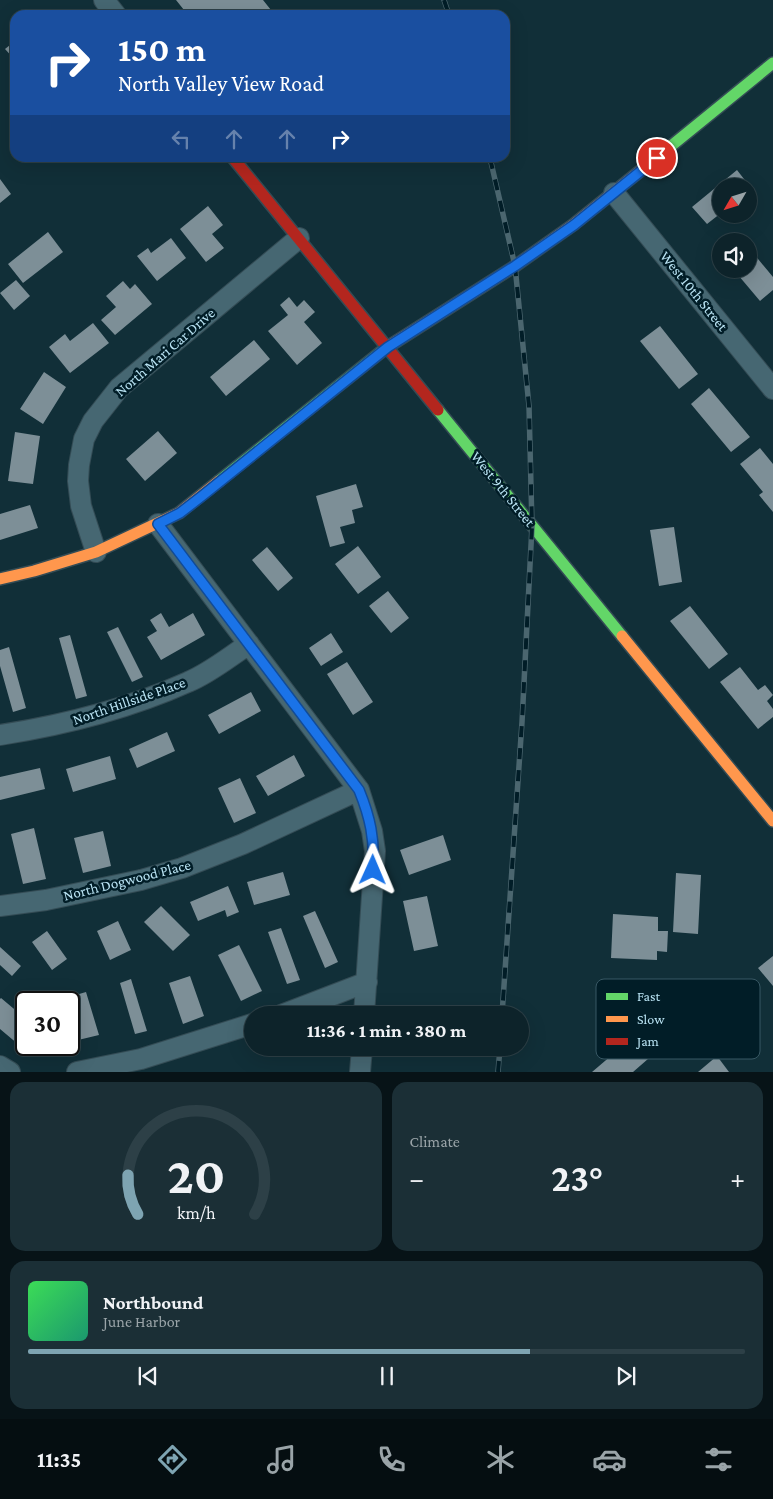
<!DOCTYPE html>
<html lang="en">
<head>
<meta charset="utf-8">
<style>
  body { margin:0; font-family:"Crimson Pro",serif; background:#1b2f36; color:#f1f3f6; height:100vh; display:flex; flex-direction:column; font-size:19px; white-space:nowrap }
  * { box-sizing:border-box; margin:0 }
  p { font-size:16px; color:#9aa4a8 }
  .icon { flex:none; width:28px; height:28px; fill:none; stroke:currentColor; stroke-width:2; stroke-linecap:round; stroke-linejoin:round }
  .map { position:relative; height:1072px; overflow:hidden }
  .panel { display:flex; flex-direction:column; gap:10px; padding:10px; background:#071317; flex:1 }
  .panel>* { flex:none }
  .top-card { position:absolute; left:10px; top:10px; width:500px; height:152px; border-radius:15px; box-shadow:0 5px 20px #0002,0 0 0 1px #2d4047; background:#1a4fa0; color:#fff; overflow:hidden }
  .needle { width:32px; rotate:231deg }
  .controls { position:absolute; left:712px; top:178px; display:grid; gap:10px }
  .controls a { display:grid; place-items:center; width:45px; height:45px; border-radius:50%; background:#0d232a; box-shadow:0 5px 20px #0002,0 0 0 1px #2d4047; font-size:25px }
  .speed { position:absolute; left:15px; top:991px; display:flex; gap:10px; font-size:25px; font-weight:700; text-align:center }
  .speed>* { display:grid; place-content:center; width:65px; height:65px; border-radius:50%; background:#0d232a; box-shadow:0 5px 20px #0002,0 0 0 1px #2d4047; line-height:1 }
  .speed .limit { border:2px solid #111; border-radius:8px; background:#fff; color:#111 }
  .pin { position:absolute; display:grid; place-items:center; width:42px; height:42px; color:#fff; margin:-21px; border:2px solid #fff; border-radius:50%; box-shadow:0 1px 5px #0007 }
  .me { position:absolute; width:55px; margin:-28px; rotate:1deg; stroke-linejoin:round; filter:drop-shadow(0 0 4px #0008) }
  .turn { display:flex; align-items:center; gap:18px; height:105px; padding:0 25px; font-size:22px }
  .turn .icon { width:65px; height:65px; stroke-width:2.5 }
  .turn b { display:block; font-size:35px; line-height:42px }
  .lanes { display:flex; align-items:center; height:48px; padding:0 25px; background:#0003; justify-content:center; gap:25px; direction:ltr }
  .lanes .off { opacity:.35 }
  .big { font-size:38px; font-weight:700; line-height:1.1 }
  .panel .widget { flex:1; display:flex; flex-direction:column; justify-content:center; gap:8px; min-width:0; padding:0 18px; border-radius:15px; background:#1b2f36 }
  .panel .dial { align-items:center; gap:0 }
  .dial svg { height:130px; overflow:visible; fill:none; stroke:#2d4047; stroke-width:7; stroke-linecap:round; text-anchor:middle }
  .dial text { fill:#f1f3f6; stroke:none }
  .song { display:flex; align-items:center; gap:15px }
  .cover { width:60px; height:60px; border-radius:8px; background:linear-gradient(135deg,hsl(130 70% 55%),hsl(160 70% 35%)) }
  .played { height:5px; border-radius:2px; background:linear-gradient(90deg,#7ea4b2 70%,#2d4047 70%) }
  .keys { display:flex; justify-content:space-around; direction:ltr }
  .heat { display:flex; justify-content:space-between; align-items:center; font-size:28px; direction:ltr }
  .panel .tiles { flex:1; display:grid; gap:10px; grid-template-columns:1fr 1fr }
  .widget:last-child { grid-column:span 2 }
  .trip { position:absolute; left:244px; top:1006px; width:285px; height:50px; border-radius:25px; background:#0d232a; box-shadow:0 5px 20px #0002,0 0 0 1px #2d4047; font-weight:700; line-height:50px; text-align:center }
  .tabs { display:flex; height:80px; justify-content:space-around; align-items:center; background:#050e11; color:#9aa4a8 }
  .tabs .icon { width:35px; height:35px }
  .tabs .selected { color:#7ea4b2 }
  .tabs b { font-size:22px; color:#f1f3f6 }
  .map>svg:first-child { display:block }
  .building { fill:#7d8f97 }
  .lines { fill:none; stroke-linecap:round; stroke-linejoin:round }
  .street-casing { stroke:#344c55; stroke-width:22 }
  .fast-casing { stroke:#344c55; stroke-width:14 }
  .slow-casing { stroke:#344c55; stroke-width:14 }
  .jam-casing { stroke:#344c55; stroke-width:14 }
  .street { stroke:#466772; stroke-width:20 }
  .fast { stroke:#63d668; stroke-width:11 }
  .slow { stroke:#ff974d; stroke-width:11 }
  .jam { stroke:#b3261e; stroke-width:11 }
  .rail-casing { stroke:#4b666f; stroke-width:5.5 }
  .rail { stroke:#011d27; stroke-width:4; stroke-dasharray:11; stroke-linecap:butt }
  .route-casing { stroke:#114b97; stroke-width:12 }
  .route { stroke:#1a73e8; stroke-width:9 }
  .labels { text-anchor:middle; stroke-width:5; stroke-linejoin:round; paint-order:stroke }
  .street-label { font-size:15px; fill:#b9e3f3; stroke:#011d27 }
  .key { fill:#011d27; stroke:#385864; stroke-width:1 }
  .key-label { font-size:14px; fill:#b9e3f3 }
</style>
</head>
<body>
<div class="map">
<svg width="773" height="1072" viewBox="0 0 773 1072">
  <rect width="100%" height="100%" fill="#112f38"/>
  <path class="building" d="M176,0H263L275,15H188Z
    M15,41V60L5,49Z
    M737,170L751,188L749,190V186H721V213L707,224L692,207Z
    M0,179L11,194L0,203Z
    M208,206L223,225L212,234L224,248L206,262L180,229Z
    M48,232L63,252L23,283L8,264Z
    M171,238L186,258L157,281L137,256L148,248L151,253Z
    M749,248L773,277V290L760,301L733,269H749Z
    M16,280L30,296L14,310L0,293Z
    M123,281L130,289L135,284L152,304L115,335L101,320L116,307L106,296Z
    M289,297L297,307L304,300L315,312L304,322L322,343L297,365L268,331L288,315L280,305Z
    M93,323L109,343L70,373L49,347L65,334L70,341Z
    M660,326L698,374L679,389L640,341Z
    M254,340L270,359L226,396L210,377Z
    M44,372L66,387L43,424L20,409Z
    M709,388L750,437L731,452L691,404Z
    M158,431L177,453L145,481L126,459Z
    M15,432L40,436L33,484L8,481Z
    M760,448L773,464V512L759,495L763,492L740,464Z
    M356,484L363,507L352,510L355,523L340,527L345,543L330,547L316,496Z
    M30,505L38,528L0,540V514Z
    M674,527L682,582L659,586L650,530Z
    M358,546L381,577L358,594L335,564Z
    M267,547L293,578L278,591L252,560Z
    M388,591L409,618L391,633L369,606Z
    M690,606L728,654L709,669L670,621Z
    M161,613L169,627L193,613L205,635L161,660L147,637L157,631L150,620Z
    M118,627L143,677L132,682L107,632Z
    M331,633L343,652L321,666L309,648Z
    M70,635L87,696L76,699L59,638Z
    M9,647L26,708L13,712L0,666V650Z
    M347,662L373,702L353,715L327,674Z
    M740,667L758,690L765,685L773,695L767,701L773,709V717L758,729L720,682Z
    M251,692L261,711L219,734L208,715Z
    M167,732L175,751L137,768L129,749Z
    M294,755L305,776L268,796L256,776Z
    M110,756L116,779L73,792L66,769Z
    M40,768L45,789L0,800V777Z
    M240,778L256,813L234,823L218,788Z
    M34,828L46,879L23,884L11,834Z
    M103,831L111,866L83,873L74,838Z
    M443,835L451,860L409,875L400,850Z
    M283,872L290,895L254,905L247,882Z
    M676,873L701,875L698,934L673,932Z
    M228,886L239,912L227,917L225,910L198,921L190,902Z
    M427,896L438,946L414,951L403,901Z
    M161,906L190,935L173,951L144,922Z
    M315,911L338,962L325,968L303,916Z
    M613,914L658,917V931H668L667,952L657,951V960L611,958Z
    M118,921L131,950L110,960L97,931Z
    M281,928L300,980L287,984L268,932Z
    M47,931L67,959L52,970L32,942Z
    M239,945L262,991L241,1001L218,955Z
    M0,947L21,966L12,976L0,965Z
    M773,956V986L758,968Z
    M190,976L204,1016L183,1024L169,983Z
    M131,979L147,1031L135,1034L120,983Z
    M86,992L99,1035L74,1041L69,1021V1002H63L62,999Z
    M1,998L26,1019V1045H30L25,1050L0,1029V999Z
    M639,1032L656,1052L633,1072H592Z
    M717,1056L729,1072H698Z"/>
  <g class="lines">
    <g class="street-casing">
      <path id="street" d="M104,0L116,15
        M614,193L773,389
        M158,524L359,790L372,831L375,851L364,1015
        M96,552L81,506L78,481L79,465L84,439L93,421L119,388L299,238
        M0,735C64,725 128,709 188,682C210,673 229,657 249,644
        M0,906L46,900L141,880L182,868L243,844L359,790
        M281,1015L367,982
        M0,1066L10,1072
        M77,1072L141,1059L252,1024
        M360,1072L362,1048"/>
    </g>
    <g class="fast-casing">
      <path id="fast" d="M660,155L773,63
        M438,410L622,636
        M219,481L386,348"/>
    </g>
    <g class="slow-casing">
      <path id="slow" d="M386,348L515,266L573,225L660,155
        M0,579L34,571L96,552L179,513L219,481
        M622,636L773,821"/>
    </g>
    <g class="jam-casing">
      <path id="jam" d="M233,158L438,410"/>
    </g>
    <use href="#street" class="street"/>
    <use href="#fast" class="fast"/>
    <use href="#slow" class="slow"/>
    <use href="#jam" class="jam"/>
    <g class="rail-casing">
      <path id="rail" d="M444,0L449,15
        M490,158L515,266L529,406L532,526L522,722L502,1015
        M498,1072L500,1048"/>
    </g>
    <use href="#rail" class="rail"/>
  </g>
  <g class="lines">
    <g class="route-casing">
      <path id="route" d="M373,870C375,839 370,817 359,790L158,524L180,513L202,496L388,347L515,266L574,225L657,158"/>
    </g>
    <use href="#route" class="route"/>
  </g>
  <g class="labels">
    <g class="street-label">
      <text transform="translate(694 291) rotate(51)" y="5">West 10th Street</text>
      <text transform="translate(165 352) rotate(-41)" y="5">North Mari Car Drive</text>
      <text transform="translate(503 489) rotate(51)" y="5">West 9th Street</text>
      <text transform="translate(129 701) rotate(-19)" y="5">North Hillside Place</text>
      <text transform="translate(127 880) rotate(-14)" y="5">North Dogwood Place</text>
    </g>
  </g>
  <rect x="596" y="979" width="164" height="80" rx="8" class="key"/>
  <rect x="606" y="993" width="22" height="7" fill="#63d668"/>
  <rect x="606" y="1016" width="22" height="6" fill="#ff974d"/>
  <rect x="606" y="1038" width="22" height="7" fill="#b3261e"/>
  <g class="key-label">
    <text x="637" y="1001">Fast</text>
    <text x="637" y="1024">Slow</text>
    <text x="637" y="1046">Jam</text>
  </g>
</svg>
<div class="controls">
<a><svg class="needle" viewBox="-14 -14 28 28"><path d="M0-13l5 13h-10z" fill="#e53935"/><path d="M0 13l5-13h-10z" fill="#9aa4a8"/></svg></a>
<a><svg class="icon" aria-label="sound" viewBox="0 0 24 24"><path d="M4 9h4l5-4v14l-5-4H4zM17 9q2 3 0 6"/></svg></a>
</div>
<div class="speed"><div class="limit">30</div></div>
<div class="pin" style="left:657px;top:158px;background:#d93025"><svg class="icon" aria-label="arrive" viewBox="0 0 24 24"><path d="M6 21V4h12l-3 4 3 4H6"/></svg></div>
<svg class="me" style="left:373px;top:870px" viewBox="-20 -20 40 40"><path d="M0-17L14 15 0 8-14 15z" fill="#1a73e8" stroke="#fff" stroke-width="4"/></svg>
<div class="trip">11:36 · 1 min · 380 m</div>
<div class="top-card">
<div class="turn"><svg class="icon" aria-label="right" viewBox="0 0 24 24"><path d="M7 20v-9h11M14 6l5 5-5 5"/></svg><div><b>150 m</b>North Valley View Road</div></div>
<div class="lanes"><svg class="icon off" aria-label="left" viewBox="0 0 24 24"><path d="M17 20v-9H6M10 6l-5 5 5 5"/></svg><svg class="icon off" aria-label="ahead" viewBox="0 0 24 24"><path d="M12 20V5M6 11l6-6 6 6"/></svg><svg class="icon off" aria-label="ahead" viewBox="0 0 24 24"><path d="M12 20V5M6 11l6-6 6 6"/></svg><svg class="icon" aria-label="right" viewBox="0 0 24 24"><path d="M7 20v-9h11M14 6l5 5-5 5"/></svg></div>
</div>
</div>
<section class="panel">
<div class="tiles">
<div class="widget dial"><svg viewBox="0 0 100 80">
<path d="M14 69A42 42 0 1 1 86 69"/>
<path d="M14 69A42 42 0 0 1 8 45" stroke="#7ea4b2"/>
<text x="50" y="56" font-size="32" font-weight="700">20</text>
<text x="50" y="72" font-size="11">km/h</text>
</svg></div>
<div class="widget"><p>Climate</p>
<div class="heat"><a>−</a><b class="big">23°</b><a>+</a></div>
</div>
<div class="widget">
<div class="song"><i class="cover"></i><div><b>Northbound</b><p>June Harbor</p></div></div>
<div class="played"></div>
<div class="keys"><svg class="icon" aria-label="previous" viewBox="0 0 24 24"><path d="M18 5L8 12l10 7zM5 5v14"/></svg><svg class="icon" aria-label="pause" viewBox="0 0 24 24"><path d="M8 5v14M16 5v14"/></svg><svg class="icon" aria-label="next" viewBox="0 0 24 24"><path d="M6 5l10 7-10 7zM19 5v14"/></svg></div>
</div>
</div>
</section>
<nav class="tabs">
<b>11:35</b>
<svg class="icon selected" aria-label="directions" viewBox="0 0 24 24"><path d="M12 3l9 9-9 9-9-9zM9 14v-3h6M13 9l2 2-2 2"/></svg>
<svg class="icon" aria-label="music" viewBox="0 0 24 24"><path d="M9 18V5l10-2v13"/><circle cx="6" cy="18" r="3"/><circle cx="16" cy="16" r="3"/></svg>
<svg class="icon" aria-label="phone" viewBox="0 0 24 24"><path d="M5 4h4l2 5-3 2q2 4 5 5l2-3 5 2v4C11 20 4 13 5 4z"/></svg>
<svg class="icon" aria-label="climate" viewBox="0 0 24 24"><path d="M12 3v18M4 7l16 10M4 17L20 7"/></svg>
<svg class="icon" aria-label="car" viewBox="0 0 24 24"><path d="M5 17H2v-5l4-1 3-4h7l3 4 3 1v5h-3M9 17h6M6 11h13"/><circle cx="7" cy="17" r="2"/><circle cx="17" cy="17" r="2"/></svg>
<svg class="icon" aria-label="filters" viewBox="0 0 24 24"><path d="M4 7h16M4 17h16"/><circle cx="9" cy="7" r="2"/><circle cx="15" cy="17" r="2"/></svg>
</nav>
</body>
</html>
